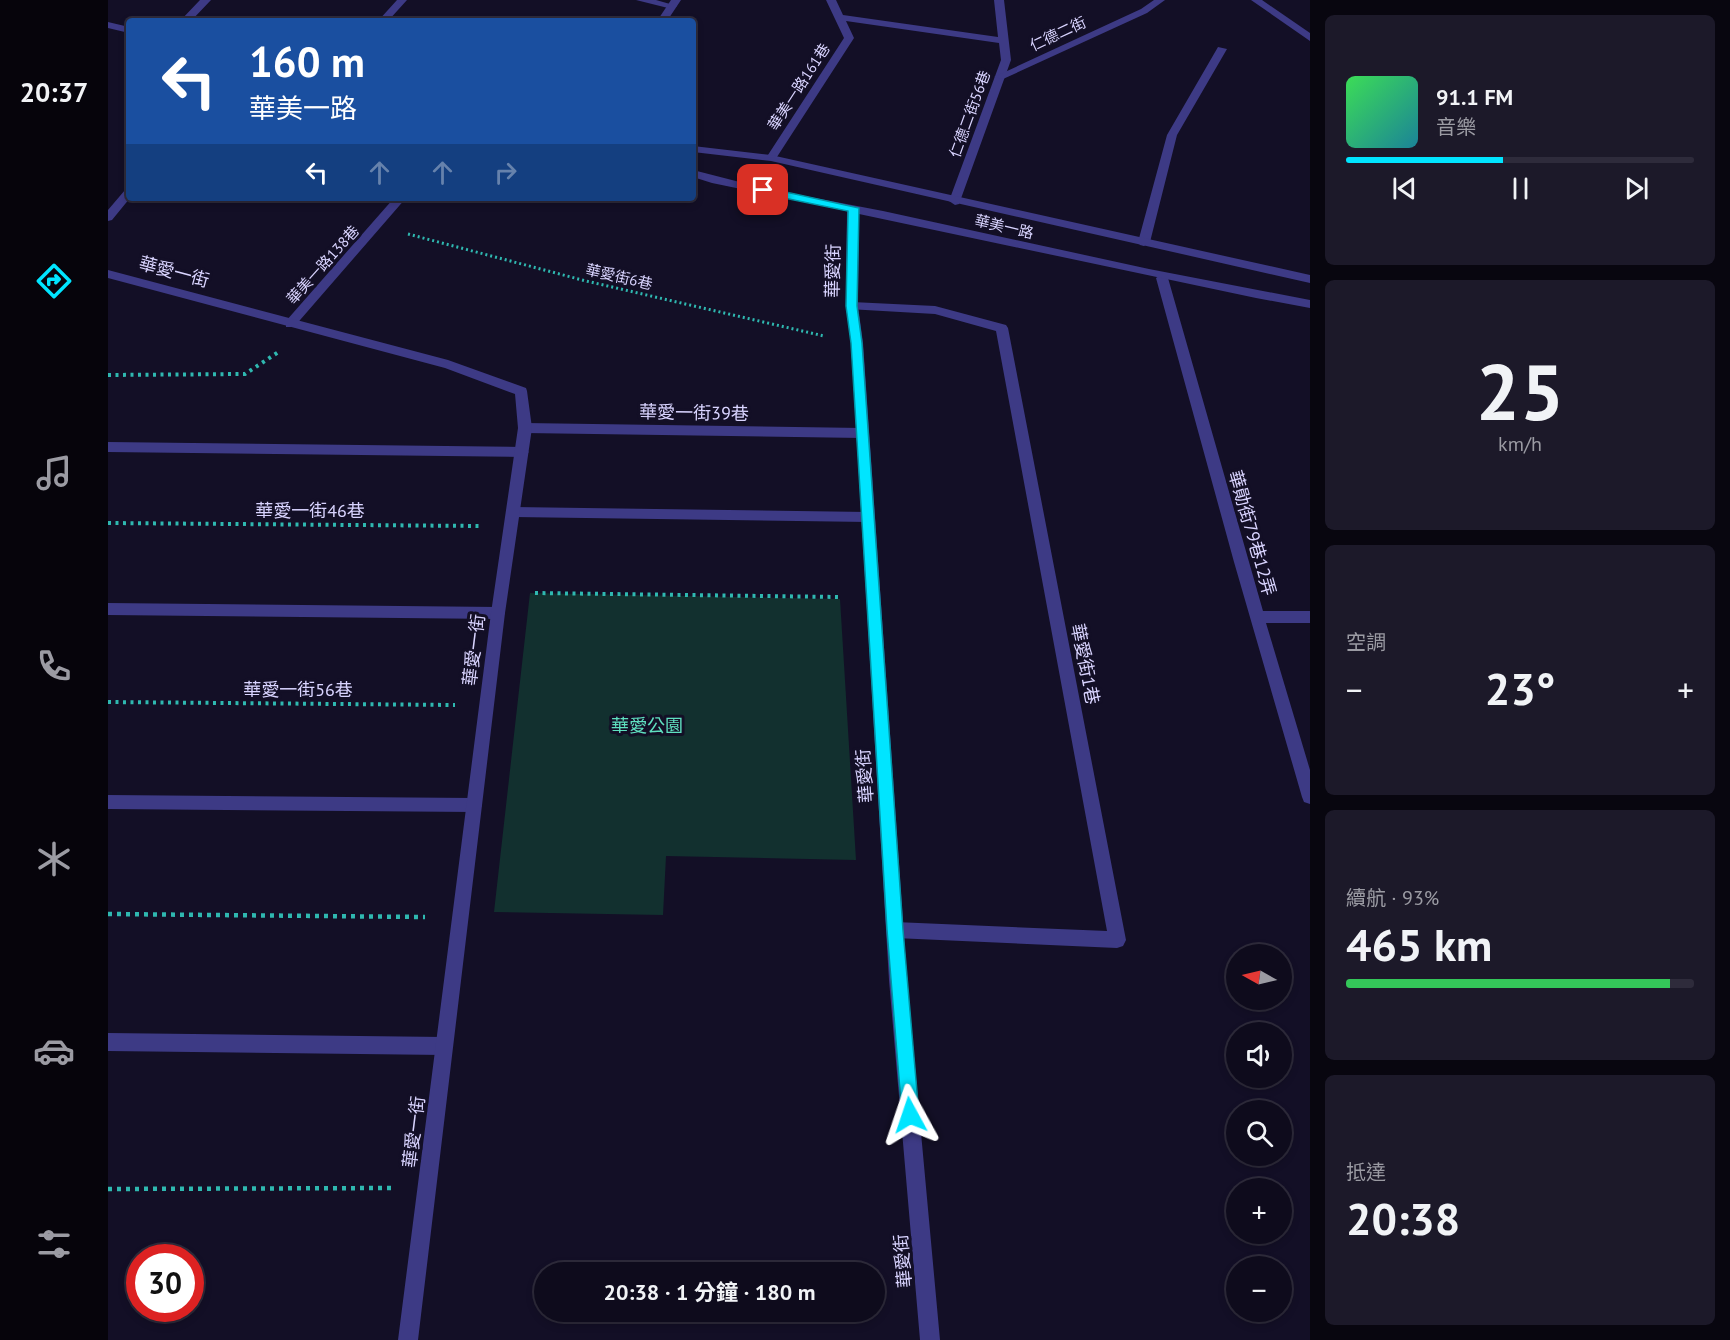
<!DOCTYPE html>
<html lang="zh-TW">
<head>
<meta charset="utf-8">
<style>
  body { margin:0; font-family:"PT Sans","Noto Sans TC",sans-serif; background:#1c1929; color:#f1f3f6; height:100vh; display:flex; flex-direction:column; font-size:22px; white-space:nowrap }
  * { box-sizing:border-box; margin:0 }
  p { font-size:20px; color:#9b9ba3 }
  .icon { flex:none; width:33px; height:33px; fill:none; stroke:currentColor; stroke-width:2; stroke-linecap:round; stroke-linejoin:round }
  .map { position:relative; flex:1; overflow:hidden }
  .side { display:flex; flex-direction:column; gap:15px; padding:15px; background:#08060f; width:420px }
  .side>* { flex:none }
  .guide { position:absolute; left:18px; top:18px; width:570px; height:183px; border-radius:6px; box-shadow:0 3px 9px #0003,0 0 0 2px #2e2b3b; background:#1a4fa0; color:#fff; overflow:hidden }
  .needle { width:39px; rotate:278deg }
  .tools { position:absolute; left:1118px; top:944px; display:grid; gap:12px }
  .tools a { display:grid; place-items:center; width:66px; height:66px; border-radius:50%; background:#0e0b1c; box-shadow:0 3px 9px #0003,0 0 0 2px #2e2b3b; font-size:30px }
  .speed { position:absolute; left:18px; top:1244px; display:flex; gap:12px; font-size:30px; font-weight:700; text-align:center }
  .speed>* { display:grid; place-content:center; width:78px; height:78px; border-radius:50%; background:#0e0b1c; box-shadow:0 3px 9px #0003,0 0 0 2px #2e2b3b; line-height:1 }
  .speed .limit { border:9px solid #d22; background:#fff; color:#111 }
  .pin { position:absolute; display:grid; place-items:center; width:51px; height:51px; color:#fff; margin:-26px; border-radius:12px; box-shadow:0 3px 9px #0006 }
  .me { position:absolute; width:66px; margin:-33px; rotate:355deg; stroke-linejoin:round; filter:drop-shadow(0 0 4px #0008) }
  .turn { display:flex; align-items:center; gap:21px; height:126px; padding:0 24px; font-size:27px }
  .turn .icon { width:78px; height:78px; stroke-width:2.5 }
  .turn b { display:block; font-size:42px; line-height:51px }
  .lanes { display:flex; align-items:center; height:57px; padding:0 24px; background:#0003; justify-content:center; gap:30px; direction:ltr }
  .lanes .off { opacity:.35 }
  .big { font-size:45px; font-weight:700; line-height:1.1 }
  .side .tile { flex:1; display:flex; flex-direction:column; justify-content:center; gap:9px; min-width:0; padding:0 21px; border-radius:9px; background:#1c1929 }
  .side .dial { align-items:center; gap:0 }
  .dial b { font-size:78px; line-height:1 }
  .song { display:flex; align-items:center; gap:18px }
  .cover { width:72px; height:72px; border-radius:9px; background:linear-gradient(135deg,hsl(130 70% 55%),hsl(190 70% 35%)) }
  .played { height:6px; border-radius:3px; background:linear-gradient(90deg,#00e5ff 45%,#2e2b3b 45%) }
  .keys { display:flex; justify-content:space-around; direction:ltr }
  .heat { display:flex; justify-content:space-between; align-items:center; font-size:33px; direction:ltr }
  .charge { height:9px; border-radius:4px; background:linear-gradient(90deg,#34c759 93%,#2e2b3b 0) }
  .trip { position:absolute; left:426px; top:1262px; width:351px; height:60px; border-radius:30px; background:#0e0b1c; box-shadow:0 3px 9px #0003,0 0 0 2px #2e2b3b; font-weight:700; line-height:60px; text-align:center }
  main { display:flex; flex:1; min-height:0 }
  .dock { display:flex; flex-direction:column; width:108px; justify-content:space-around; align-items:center; background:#06040b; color:#9b9ba3 }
  .dock .icon { width:42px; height:42px }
  .dock .on { color:#00e5ff }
  .dock b { font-size:27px; color:#f1f3f6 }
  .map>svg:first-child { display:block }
  .green { fill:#12302f }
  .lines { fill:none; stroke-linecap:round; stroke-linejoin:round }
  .path-far2 { stroke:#2fb8b0; stroke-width:3; stroke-dasharray:2 3; stroke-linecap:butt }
  .path-far1 { stroke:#2fb8b0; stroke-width:4; stroke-dasharray:3 4.5; stroke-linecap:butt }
  .path { stroke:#2fb8b0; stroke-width:4.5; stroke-dasharray:4 5; stroke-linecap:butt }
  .service { fill:#3d3a85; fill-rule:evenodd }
  .minor { fill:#3d3a85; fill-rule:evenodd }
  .route { fill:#00e5ff; stroke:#0095a6; stroke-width:1.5 }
  .labels { text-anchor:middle; stroke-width:6; stroke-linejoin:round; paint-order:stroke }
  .far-street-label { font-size:15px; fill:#d9d4ff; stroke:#130f26 }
  .street-label { font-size:18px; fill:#d9d4ff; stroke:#130f26 }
  .park-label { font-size:18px; fill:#5fe0c0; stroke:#130f26 }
</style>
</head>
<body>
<main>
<nav class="dock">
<b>20:37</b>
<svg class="icon on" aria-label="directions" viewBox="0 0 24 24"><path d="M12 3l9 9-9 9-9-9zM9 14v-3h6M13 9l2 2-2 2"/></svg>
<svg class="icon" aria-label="music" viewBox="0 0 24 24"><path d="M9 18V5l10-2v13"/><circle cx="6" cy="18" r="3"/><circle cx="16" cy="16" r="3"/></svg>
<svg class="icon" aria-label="phone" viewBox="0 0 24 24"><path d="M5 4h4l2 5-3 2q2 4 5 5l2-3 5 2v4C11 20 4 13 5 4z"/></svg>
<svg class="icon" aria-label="climate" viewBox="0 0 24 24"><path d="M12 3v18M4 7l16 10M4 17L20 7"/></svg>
<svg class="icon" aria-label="car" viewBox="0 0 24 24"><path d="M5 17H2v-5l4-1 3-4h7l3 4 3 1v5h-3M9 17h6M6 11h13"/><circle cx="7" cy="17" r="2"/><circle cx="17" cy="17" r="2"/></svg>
<svg class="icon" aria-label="filters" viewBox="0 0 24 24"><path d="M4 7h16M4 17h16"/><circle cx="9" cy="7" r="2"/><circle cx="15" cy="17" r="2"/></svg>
</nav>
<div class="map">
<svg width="1202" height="1340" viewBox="0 0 1202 1340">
  <rect width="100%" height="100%" fill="#130f26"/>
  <path class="green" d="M422,593L732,599L748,860L558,856L555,915L386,912Z"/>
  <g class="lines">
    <path class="path-far2" d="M300,234L478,281L716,336"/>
    <path class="path-far1" d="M0,375L137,374L172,351
      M0,523L371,526
      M427,593L731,597
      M0,702L347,705"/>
    <path class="path" d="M0,914L317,917
      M0,1189L285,1188"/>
    <path class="service" d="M92,0H103L83,21H72Z
      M289,0H299L280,21H270Z
      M528,0H548L569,6L564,9Z
      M718,0H728L735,15L890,37L886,0H896L903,60L851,204L847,205L841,201L893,60L891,43L738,21L746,38L667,160H659L658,158L736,38Z
      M1110,47L1119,49L1069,135L1042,242L1036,246L1032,245L1030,242L1059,135Z
      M21,188L22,198L4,220L0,221V210L17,190Z
      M286,198H298L186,327H178V321Z
      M1054,274L1060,278L1155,611H1202V623H1158L1202,770V804L1196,802L1194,797L1126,562L1048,278Z
      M744,302L827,306L898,325L900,328L1018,940L1015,946L1009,948L787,938L781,936L778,930L781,924L787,922L999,931L888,331L827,314L740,309L738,306Z
      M417,423L754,428L761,433L754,438L417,433L410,428Z
      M0,442L414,447L421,452L414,457L0,452Z
      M406,507L760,512L767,517L760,522L406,517L399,512Z
      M0,603L390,607L395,609L397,613L395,617L390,619L0,615Z
      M0,795L366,798L372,800L374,805L372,810L366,812L0,809Z
      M0,1033L336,1037L342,1040L345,1046L342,1052L336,1055L0,1051Z"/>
    <path class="minor" d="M563,0H573L559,21H549Z
      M1046,0H1057L1039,13L895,79L886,77L1033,9Z
      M1143,0H1154L1202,33V41Z
      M0,22L21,27V33L0,28Z
      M585,146L663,155L1202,275V283L663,161L585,152Z
      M585,170L655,188L775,211L1041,269L1202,300V308L1148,298L751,214L750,306L755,343L799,980L832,1340H812L781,980L743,343L738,306L739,211L604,183L585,177Z
      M0,270L340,360L418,388L419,391L424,428L397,613L310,1340H290L383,613L410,428L407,394L337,368L0,278Z"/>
  </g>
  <path class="route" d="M655,187L751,208L749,306L754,343L795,930L811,1115L808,1121L802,1124L796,1121L794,1115L779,930L743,343L738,306L740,211L651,193L650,190Z"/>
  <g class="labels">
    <g class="far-street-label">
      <text transform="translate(950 34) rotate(-25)" y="5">仁德二街</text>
      <text transform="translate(691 87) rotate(-57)" y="5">華美一路161巷</text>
      <text transform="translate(862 114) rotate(-70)" y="5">仁德二街56巷</text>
      <text transform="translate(896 227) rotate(13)" y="5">華美一路</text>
      <text transform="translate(215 265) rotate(-48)" y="5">華美一路138巷</text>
      <text transform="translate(511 277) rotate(13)" y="5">華愛街6巷</text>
    </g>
    <g class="street-label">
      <text transform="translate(725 271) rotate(-89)" y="6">華愛街</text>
      <text transform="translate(66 272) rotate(15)" y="6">華愛一街</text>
      <text transform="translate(586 413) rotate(1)" y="6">華愛一街39巷</text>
      <text x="202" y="517">華愛一街46巷</text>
      <text transform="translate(1144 533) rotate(74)" y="6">華勛街79巷12弄</text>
      <text transform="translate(366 650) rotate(-83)" y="6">華愛一街</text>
      <text transform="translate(977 664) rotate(79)" y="6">華愛街1巷</text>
      <text x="190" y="696">華愛一街56巷</text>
      <text transform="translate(757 776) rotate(-94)" y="6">華愛街</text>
      <text transform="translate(306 1132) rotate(-83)" y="6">華愛一街</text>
      <text transform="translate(795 1261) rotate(-95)" y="6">華愛街</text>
    </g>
    <g class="park-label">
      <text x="539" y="732">華愛公園</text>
    </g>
  </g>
</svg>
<div class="tools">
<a><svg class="needle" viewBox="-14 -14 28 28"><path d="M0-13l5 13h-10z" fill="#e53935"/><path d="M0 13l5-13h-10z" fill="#9b9ba3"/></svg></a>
<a><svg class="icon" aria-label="sound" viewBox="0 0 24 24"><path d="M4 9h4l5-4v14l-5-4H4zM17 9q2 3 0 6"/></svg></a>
<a><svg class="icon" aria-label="search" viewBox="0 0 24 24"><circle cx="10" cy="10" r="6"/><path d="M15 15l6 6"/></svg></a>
<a>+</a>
<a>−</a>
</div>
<div class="speed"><div class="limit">30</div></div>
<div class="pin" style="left:655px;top:190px;background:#d93025"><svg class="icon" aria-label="arrive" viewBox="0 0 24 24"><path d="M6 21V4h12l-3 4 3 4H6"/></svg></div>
<svg class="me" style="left:802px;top:1115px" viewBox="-20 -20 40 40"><path d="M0-17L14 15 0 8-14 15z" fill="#00e5ff" stroke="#fff" stroke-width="4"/></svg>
<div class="trip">20:38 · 1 分鐘 · 180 m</div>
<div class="guide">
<div class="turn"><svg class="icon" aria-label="left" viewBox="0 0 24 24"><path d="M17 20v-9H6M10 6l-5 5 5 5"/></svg><div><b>160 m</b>華美一路</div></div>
<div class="lanes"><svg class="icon" aria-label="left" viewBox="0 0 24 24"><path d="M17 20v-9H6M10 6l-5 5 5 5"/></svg><svg class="icon off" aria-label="ahead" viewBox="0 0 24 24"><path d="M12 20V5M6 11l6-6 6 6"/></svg><svg class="icon off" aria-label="ahead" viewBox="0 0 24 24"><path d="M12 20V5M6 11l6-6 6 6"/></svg><svg class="icon off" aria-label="right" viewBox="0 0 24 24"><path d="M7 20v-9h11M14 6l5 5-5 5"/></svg></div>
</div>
</div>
<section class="side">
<div class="tile">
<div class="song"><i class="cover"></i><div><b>91.1 FM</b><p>音樂</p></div></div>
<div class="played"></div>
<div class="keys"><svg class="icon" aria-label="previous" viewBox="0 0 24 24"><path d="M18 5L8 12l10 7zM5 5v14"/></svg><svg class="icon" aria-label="pause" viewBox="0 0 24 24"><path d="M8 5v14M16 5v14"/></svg><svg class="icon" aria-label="next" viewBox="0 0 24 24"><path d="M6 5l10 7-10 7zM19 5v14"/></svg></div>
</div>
<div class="tile dial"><b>25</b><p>km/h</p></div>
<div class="tile"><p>空調</p>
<div class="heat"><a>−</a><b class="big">23°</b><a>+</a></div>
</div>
<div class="tile"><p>續航 · 93%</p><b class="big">465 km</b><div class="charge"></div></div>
<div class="tile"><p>抵達</p><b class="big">20:38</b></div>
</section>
</main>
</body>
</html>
